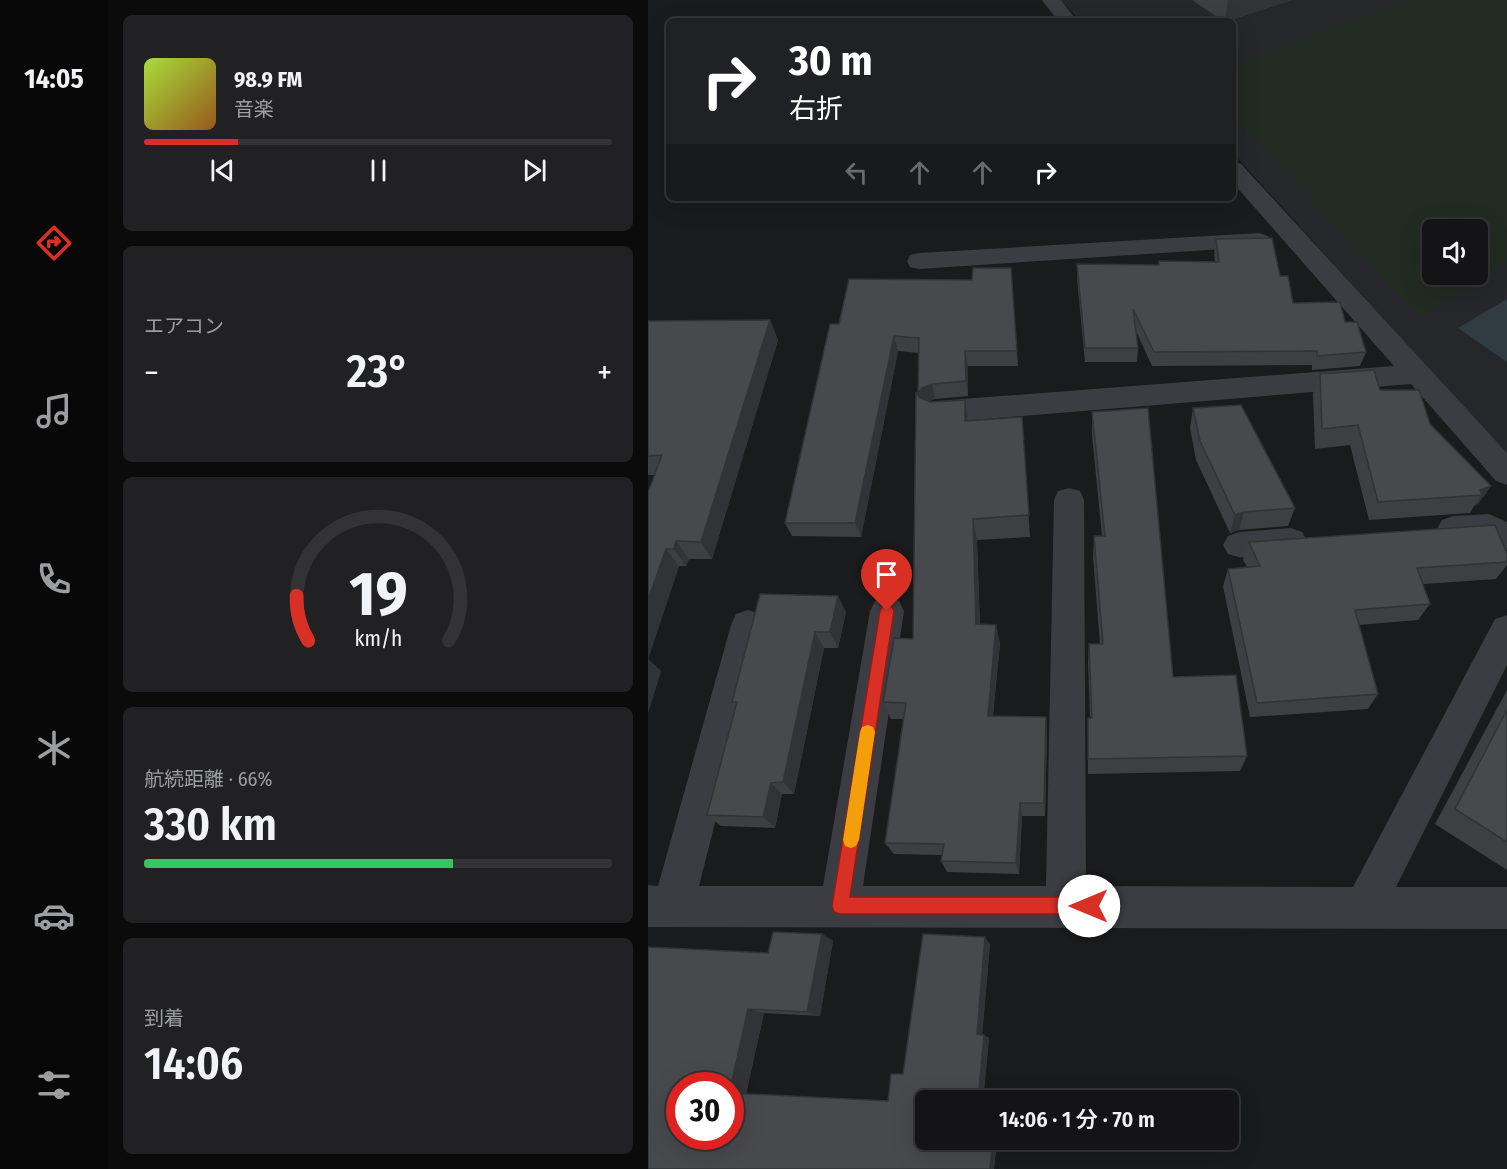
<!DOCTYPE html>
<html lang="ja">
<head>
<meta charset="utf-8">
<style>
  body { margin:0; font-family:"Fira Sans Condensed","Noto Sans JP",sans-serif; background:#212123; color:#f1f3f6; height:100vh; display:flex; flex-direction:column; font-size:22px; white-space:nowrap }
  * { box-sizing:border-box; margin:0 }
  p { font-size:20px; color:#9d9ea1 }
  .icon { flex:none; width:33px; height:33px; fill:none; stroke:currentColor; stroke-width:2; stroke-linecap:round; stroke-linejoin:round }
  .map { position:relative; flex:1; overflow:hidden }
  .details { display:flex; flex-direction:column; gap:15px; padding:15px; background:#0b0b0c; width:540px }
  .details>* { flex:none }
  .top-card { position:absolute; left:18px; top:18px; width:570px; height:183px; border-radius:9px; box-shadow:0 6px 24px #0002,0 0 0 2px #333335; background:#202124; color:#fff; overflow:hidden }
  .fabs { position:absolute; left:774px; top:219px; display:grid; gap:12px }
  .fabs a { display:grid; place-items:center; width:66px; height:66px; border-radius:9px; background:#141416; box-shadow:0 6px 24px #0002,0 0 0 2px #333335; font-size:30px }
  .speed { position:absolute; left:18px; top:1072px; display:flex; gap:12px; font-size:30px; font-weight:700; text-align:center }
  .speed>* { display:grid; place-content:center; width:78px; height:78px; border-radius:50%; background:#141416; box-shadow:0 6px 24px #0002,0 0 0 2px #333335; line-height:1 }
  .speed .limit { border:9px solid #d22; background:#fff; color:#111 }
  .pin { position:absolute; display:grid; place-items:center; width:51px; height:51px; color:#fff; margin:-62px -26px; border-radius:50% 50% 50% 0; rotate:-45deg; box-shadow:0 0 6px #0007 }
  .pin .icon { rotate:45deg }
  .me { position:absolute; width:66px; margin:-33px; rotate:270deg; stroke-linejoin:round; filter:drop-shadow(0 0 4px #0008) }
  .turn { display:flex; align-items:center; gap:21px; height:126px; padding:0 24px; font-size:27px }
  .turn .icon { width:78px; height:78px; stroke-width:2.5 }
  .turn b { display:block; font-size:42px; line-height:51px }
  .lanes { display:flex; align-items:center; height:57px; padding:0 24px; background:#0003; justify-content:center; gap:30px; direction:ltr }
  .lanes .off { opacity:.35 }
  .big { font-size:45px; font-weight:600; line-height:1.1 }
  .details .tile { flex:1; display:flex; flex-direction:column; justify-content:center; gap:9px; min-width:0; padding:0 21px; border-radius:9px; background:#212123 }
  .details .dial { align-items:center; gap:0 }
  .dial svg { height:156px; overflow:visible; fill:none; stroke:#333335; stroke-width:7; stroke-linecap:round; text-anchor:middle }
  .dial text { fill:#f1f3f6; stroke:none }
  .song { display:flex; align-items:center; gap:18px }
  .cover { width:72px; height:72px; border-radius:9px; background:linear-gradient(135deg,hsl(80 70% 55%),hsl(30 70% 35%)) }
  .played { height:6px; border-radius:3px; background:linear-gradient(90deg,#d93025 20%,#333335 20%) }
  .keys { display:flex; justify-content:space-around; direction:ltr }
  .heat { display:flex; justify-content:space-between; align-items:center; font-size:33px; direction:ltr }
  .charge { height:9px; border-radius:4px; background:linear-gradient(90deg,#34c759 66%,#333335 0) }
  .trip { position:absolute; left:267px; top:1090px; width:324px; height:60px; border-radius:9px; background:#141416; box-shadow:0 6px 24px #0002,0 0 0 2px #333335; font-weight:600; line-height:60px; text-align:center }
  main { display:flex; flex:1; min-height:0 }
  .dock { display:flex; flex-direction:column; width:108px; justify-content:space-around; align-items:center; background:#080809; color:#9d9ea1 }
  .dock .icon { width:42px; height:42px }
  .dock .current { color:#d93025 }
  .dock b { font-size:27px; color:#f1f3f6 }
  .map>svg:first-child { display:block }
  .built { fill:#26272a; fill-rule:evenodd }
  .green { fill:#222b22; fill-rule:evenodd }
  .water { fill:#303c41 }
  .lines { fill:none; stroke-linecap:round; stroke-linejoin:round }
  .street { fill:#3b3d42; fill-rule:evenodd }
  .wall { fill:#3d3f42 }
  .shaded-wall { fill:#323336 }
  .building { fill:#47494d; stroke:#323336; stroke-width:1.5 }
  .route { fill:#d93025; stroke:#8d1f18; stroke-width:1.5 }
  .slow { fill:#f59e0b }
</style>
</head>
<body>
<main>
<nav class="dock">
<b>14:05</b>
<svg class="icon current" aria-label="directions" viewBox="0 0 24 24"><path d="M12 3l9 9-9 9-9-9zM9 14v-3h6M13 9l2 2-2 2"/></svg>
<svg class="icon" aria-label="music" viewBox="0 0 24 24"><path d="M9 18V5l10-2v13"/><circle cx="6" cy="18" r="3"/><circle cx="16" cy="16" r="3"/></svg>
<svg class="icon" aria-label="phone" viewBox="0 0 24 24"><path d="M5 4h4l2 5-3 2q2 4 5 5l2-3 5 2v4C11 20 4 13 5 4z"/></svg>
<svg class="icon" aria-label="climate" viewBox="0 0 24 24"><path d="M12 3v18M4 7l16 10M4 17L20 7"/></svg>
<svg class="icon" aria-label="car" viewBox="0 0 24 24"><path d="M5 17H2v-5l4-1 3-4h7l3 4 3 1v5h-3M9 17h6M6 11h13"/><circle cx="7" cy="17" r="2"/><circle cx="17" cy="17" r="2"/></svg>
<svg class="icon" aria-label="filters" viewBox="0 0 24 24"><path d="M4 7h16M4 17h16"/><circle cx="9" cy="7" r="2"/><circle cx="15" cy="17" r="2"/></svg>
</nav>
<section class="details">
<div class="tile">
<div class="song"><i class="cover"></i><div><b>98.9 FM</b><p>音楽</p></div></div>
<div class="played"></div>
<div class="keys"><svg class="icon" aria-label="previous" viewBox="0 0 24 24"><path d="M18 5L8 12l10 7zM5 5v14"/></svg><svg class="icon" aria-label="pause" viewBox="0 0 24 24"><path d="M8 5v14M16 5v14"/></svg><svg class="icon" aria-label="next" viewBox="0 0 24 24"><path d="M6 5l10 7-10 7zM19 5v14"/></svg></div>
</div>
<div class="tile"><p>エアコン</p>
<div class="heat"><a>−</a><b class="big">23°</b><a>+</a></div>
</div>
<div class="tile dial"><svg viewBox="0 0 100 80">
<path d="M14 69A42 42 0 1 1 86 69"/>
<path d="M14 69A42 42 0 0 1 8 46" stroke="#d93025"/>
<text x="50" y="56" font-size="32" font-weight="700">19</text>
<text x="50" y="72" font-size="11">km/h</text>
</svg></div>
<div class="tile"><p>航続距離 · 66%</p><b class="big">330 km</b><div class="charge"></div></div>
<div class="tile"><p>到着</p><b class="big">14:06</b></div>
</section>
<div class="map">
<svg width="859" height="1169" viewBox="0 0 859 1169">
  <rect width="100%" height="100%" fill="#1a1b1d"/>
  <path class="built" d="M413,0H859V455L585,153V21H432ZM784,230H830V274H784Z"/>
  <path class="green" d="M760,0H859V264L772,318L604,136L585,121V66ZM784,230H830V274H784Z"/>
  <path class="water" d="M859,299V362L810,328Z"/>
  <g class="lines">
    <path class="street" d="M394,0H413L429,21H410Z
      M585,162L593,164L859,453V485L848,481L763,384L288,423L278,419L274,412L278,405L288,401L746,366L585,183Z
      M611,233L620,236L623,241L620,246L271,269L262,267L259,261L262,255L271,253Z
      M421,488L432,491L436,500L438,886L705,887L847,619L859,615V665L748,887H859V929L0,927V885L10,886L83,625L88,614L100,610L112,614L117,625L51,886H175L222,611L227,601L239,596L251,601L256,611L215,886H398L406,500L410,491Z
      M841,514L859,522V550L837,540L805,542L794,538L789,529L794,520L805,516Z
      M643,528L654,532L659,541L654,550C633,557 601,562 580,554L575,545L580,536L591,532Z"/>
  </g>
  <path class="wall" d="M544,0H644L580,21H575Z
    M568,239L632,276L645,303L697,322L718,352L712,366L664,370V365L504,366L488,331L490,348L489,362H437L429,279V264L511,265V261L567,262L566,254Z
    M363,268L370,366H320V396L287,399L281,401L320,420L374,417L382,537L329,540L332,624L352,643L345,716L399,733L397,816H374L371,874L299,872L293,861L294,855L246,854L237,843L255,719H243L235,702L265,639L271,397V353L250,351L213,537L144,536L137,523L191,324Z
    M122,320L130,340L64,559H41L38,566H31L0,659L13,671L0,713V492L6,475H0V321Z
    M672,374L732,390L782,424L843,486L830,504L826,506L822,513L721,520L702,445L667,449L665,394Z
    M545,408L647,508L640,526L591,530L582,533L548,460L542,428Z
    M444,412L525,677L599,756L592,771L440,774V718H442L440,662L441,644H452L445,557L446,536H454L444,435Z
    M601,542L859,554V565L848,579L775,584L782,604L770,620L711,625L730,694L720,709L602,717L575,586L580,569L599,567L595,560Z
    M112,594L198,612L190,648H176L146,794H134L127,828L73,826L59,815L88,707L84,702Z
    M859,690V870L787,824Z
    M174,934L185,941L172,1016L116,1013L98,1094L240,1101L255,1074L342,944L334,1035H336L341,1038L335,1101H278V1140H349L346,1169H0L120,953Z"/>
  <path class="shaded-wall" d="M580,0H644L580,21H577Z
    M122,320L130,340L64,559L53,542Z
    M246,336L250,351L213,537L207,523Z
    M317,351L320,366V396L318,381Z
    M284,384L287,399L277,403L274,408L270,393L274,388Z
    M317,400L320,423L317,421Z
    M843,486L830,504L826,506L834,495L832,490Z
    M596,512L591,530L582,533L587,515Z
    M325,519L329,540L332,643L328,624Z
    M28,541L41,559L38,566L26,549Z
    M18,549L31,566L0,659L13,671L0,713V600Z
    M190,596L198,612L190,648L182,632Z
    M348,625L352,643L343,732L340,716Z
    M167,632L176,648L146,794L135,782Z
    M398,717L399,733L397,816L396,803Z
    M123,783L134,794L127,828L115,817Z
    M372,803L374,816L371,874L368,863Z
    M174,934L185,941L172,1016L159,1012Z
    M337,937L342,944L334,1037L329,1034Z
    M100,1009L116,1013L98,1094L82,1093V1090Z
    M336,1035L341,1038L335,1101H330Z
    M345,1140H349L346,1169H342Z"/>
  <path class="building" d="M624,238L632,276H640L645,303L692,302L697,322H709L718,352L669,356V351L506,352L485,309L490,348H437L429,264L511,265V261L571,262L568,239Z
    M325,268H363L369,351H317L318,381L284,384L274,388L270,393L271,338L246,336L207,523H137L182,324H191L201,279L324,280Z
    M122,320L53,542L28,541L26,549H18L0,600V492L14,455L0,456V321Z
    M726,370L732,390H771L782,424L843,486L832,490L834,495L730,502L710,425L674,429L672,374Z
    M268,393L272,398L283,402L317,400V421L374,417L381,515L325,519L328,624L348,625L340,716L398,717L396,803H372L368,863L293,861L296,844L237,843L258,703L235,702L246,638L265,639Z
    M593,405L647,508L596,512L587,515L552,441L545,408Z
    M500,408L525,677L588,675L599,756L440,759V718H444L441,644H455L446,536H457L444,412Z
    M847,525L859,554V562L769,568L782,604L707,610L730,694L609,703L580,569L612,566L601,542Z
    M112,594L190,596L182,632H167L135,782L123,783L115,817L59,815L89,702H84Z
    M859,710V842L807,809Z
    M125,932L174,934L159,1012L100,1009L82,1090V1086H32V1137H82V1093L240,1101L243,1074H255L275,934L337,937L329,1034L336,1035L330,1101H278V1140H345L342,1169H0V947L120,953Z"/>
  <path class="route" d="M239,605L244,607L246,611L202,897H441L447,900L449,906L447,912L441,914H192L186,912L184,906L232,611L234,607Z"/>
  <path class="slow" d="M220,725L225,727L227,732L211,840L208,846L203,848L197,846L195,840L212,732L214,727Z"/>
</svg>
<div class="fabs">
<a><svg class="icon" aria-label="sound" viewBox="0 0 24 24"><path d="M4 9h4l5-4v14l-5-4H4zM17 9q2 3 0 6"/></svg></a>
</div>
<div class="speed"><div class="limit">30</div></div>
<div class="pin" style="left:239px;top:611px;background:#d93025"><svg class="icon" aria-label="arrive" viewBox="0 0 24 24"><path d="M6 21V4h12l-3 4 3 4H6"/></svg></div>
<svg class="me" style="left:441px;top:906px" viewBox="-20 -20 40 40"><circle r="19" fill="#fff"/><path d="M0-13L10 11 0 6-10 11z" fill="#d93025"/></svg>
<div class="trip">14:06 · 1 分 · 70 m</div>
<div class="top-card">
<div class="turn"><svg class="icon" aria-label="right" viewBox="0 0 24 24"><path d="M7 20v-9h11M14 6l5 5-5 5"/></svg><div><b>30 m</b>右折</div></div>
<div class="lanes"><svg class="icon off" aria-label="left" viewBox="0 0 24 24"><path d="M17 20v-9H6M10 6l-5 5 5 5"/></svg><svg class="icon off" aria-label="ahead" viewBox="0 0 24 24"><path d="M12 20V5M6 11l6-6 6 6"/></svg><svg class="icon off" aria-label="ahead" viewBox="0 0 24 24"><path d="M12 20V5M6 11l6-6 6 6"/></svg><svg class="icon" aria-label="right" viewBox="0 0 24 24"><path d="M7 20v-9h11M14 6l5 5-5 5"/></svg></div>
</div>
</div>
</main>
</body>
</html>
